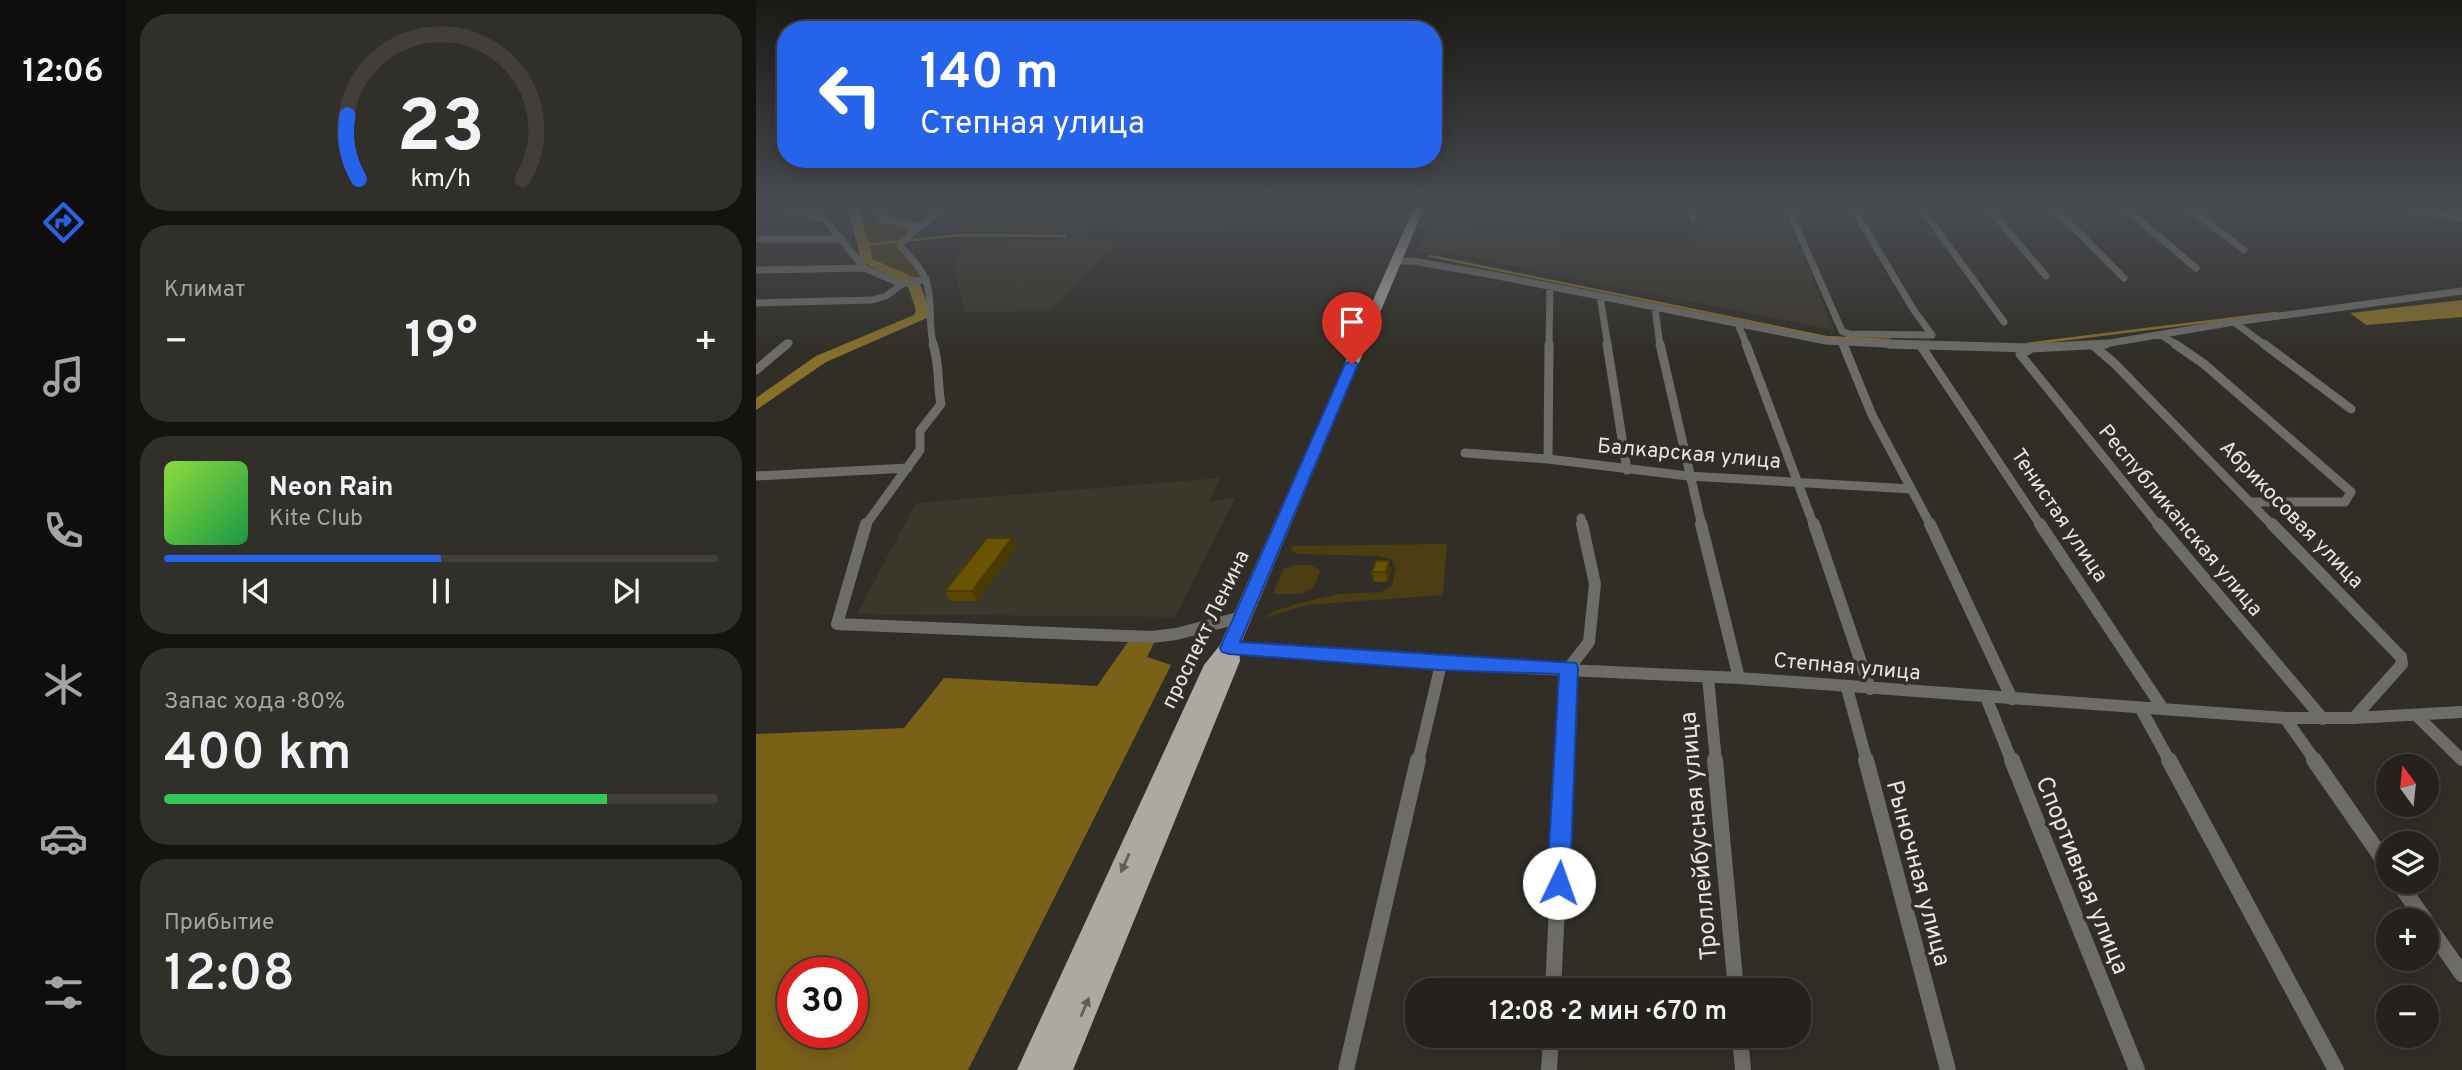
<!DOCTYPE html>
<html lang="ru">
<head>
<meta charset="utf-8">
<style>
  body { margin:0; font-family:Overpass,sans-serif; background:#312f2a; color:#f1f3f6; height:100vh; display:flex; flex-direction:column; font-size:26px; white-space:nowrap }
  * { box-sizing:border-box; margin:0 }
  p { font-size:23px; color:#a3a4a4 }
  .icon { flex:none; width:38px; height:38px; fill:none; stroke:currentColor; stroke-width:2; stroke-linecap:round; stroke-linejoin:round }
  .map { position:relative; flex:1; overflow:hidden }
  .details { display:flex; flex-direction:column; gap:14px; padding:14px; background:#141310; width:630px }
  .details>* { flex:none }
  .hud { position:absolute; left:21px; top:21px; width:665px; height:147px; border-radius:28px; box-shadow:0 4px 18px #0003,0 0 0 2px #423f3b; background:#2563eb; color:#fff; overflow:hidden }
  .needle { width:46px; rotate:345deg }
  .tools { position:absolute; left:1620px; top:754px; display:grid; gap:14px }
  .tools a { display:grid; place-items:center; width:63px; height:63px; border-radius:50%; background:#25221d; box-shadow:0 4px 18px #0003,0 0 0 2px #423f3b; font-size:35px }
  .speed { position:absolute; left:21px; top:957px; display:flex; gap:14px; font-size:35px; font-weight:700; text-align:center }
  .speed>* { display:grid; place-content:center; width:91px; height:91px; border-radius:50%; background:#25221d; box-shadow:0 4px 18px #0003,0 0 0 2px #423f3b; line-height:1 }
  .speed .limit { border:10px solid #d22; background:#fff; color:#111 }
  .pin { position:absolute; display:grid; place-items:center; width:60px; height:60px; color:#fff; margin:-72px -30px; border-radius:50% 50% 50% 0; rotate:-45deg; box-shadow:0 0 7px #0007 }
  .pin .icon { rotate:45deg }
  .me { position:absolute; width:77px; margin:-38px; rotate:3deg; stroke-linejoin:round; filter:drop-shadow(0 0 5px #0008) }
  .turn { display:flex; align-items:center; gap:24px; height:147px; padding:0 28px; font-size:32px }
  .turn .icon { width:91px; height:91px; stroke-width:2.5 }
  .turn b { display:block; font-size:49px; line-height:60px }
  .big { font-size:52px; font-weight:600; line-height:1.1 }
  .details .widget { flex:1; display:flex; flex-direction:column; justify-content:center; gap:10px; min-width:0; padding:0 24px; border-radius:28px; background:#312f2a }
  .details .dial { align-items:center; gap:0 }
  .dial svg { height:182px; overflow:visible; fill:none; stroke:#423f3b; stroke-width:7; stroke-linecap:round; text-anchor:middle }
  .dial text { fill:#f1f3f6; stroke:none }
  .song { display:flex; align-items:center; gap:21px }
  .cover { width:84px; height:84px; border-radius:10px; background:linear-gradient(135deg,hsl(90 70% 55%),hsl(140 70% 35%)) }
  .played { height:7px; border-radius:4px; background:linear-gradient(90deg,#2563eb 50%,#423f3b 50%) }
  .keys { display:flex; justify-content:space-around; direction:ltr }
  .heat { display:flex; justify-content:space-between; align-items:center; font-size:38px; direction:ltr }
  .charge { height:10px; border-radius:5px; background:linear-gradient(90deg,#34c759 80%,#423f3b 0) }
  .trip { position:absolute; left:649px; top:978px; width:406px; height:70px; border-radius:28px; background:#25221d; box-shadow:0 4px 18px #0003,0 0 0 2px #423f3b; font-weight:600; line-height:70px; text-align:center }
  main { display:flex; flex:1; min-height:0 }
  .tabs { display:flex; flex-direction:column; width:126px; justify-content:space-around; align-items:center; background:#0f0e0c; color:#a3a4a4 }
  .tabs .icon { width:49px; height:49px }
  .tabs .active { color:#2563eb }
  .tabs b { font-size:32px; color:#f1f3f6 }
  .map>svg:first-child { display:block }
  .built { fill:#3b372a }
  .green { fill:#4c3e12 }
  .forest { fill:#796218; fill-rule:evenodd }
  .water { fill:#877029 }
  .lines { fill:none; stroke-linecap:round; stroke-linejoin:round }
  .stream { stroke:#877029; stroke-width:2.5 }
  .river { fill:#877029; fill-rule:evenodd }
  .minor-far3 { stroke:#6d6c68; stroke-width:7 }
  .minor-far2 { stroke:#6d6c68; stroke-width:9 }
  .minor-far1 { stroke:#6d6c68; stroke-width:12 }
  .minor { stroke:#6d6c68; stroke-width:16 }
  .primary { fill:#aba9a2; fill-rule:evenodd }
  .wall { fill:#5b4800 }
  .shaded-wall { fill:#4a3b00 }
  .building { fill:#6a5400; stroke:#4a3b00; stroke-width:2 }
  .oneway { fill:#625f58 }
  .route { fill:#2563eb; stroke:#184099; stroke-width:2 }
  .labels { text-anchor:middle; stroke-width:7; stroke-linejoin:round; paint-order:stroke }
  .street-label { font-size:21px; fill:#e6e5e0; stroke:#312e27 }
  .near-street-label { font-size:24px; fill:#e6e5e0; stroke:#312e27 }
</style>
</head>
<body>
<main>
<nav class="tabs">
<b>12:06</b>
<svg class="icon active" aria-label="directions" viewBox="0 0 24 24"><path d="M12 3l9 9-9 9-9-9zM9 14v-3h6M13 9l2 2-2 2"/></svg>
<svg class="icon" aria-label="music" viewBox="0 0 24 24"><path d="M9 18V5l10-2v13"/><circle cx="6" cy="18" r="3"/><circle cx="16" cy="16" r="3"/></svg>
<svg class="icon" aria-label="phone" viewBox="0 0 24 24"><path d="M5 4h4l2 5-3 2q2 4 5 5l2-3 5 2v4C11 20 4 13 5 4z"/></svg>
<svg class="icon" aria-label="climate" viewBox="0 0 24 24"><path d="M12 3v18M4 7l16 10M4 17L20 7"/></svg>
<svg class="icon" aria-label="car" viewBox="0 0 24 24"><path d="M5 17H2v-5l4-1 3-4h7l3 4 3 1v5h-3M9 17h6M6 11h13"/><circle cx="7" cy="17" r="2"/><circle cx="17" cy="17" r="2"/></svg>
<svg class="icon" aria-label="filters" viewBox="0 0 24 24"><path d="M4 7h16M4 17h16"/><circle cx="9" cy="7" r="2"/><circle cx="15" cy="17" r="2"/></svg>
</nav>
<section class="details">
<div class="widget dial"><svg viewBox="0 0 100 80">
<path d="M14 69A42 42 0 1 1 86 69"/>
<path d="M14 69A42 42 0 0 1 9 41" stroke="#2563eb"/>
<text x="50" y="56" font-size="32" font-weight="700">23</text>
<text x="50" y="72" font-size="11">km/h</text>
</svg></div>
<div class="widget"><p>Климат</p>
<div class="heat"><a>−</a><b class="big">19°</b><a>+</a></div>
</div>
<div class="widget">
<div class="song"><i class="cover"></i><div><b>Neon Rain</b><p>Kite Club</p></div></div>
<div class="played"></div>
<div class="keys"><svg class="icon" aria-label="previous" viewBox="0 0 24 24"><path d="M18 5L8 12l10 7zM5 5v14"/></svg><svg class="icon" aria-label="pause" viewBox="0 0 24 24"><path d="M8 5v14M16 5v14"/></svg><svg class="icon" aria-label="next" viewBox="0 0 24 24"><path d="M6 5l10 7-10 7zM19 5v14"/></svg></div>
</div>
<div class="widget"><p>Запас хода · 80%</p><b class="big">400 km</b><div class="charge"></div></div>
<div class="widget"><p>Прибытие</p><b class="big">12:08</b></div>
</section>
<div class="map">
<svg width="1706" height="1070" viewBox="0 0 1706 1070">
  <rect width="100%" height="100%" fill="#312e27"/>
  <path class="built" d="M233,208H356L327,234L195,233Z
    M374,208H528L513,230L350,231Z
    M940,215H1029L1078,330L692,253H662L674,219L712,220L713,228L732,232L804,233V244L938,245L936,233H947Z
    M253,241H364L295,311L208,312L198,266L203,256L214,249L247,247Z
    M464,478L453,502L480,497L419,617L101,614L160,503Z"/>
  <path class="green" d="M128,221L159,227L145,241L110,244L103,227Z
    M142,242L141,245L167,279L151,280L112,260V245Z
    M691,544L687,595L550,605L508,618L518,611L541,604L583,594L625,592L636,585L640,568L635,559L621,556L542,554L535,550L536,546Z
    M539,565H554L564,570L558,587L545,594H517L527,569Z"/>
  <path class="forest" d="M372,642L398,643L391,657L415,665L212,1070H0V734L148,728L188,678L341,686ZM37,973H96V1032H37Z"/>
  <path class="water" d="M1706,300V317L1610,325L1594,313Z"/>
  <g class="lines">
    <path class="stream" d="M109,245L206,235L309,236
      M674,256L1070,337L1134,340
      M1271,344L1520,313"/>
    <path class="river" d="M93,208H104C106,226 115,241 116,259L162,279L174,310L171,318L70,362L0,410V398L60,356L158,315L160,310L151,284L104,261C103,242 94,226 93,208Z"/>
    <path class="minor-far3" d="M32,208L69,220L85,239
      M129,208L123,215L124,218L162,227
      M936,208L937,219
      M1032,208L1086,331L1093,334L1176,335
      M1097,208L1157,309L1176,335
      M1165,208L1248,322
      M1232,208L1290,276
      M1298,208L1368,278
      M1369,208L1440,268
      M1433,208L1488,250
      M1652,208L1706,219
      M0,239H85L108,268
      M640,261H657L737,275L1070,341L1169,346
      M0,270L108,268L146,284
      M844,296L852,346
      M0,303L116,300L130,296L146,284L170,279
      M899,308L904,346
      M1478,322L1510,346
      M982,324L991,346
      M1407,336L1422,346
      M1086,342L1088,346
      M29,346L33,343
      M178,346C171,325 178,303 170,281C166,268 152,255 144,245L162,227L190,208
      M793,346L794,286
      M1336,346L1478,322L1706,291"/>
    <path class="minor-far2" d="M851,344L871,470
      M904,344L946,526
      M990,344L1058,526
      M1087,344L1116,415L1175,526
      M1133,344L1275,348L1350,344
      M1419,344L1448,364L1595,492L1589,502H1494
      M1508,344L1595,409
      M1165,346L1285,526
      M1338,346L1358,363L1517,526
      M1273,350L1264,354L1403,526
      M0,370L31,344
      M709,453L792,459L932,476L1155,489
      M792,459L793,344
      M0,476L152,468
      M825,518L827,526
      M109,526L164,450V431L185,404C181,383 184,365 177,344"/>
    <path class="minor-far1" d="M110,524L81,624L396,637L420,634L486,617
      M945,524L983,678
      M1058,524L1114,689
      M1174,524L1256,699
      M1284,524L1407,709
      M1402,524L1567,719
      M1516,524L1645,657L1646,664L1598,718
      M473,648L685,664L983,678L1529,718H1598L1706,712
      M952,677L960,762
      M1091,688L1111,762
      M1230,697L1256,762
      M1385,709L1414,762
      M1661,716L1706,760
      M1529,718L1560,762
      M662,762L685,664
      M808,762L813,668L833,642L839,584L826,524"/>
    <path class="minor" d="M959,760L980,990
      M1110,760L1192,1070
      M1256,760L1381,1070
      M1413,760L1580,1070
      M1558,760L1633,868
      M1642,882L1669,920
      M1671,924L1706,974
      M797,990L808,760
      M984,1036L987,1070
      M590,1070L662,760
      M793,1070L795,1036"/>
    <path class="primary" d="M658,208H668L483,648L484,661L317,1070H261L448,665L464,645Z"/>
  </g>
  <path class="wall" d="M261,547L221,601H194L189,591Z
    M635,571L631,582H618L616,572Z"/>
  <path class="shaded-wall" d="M256,538L261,547L221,601L216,591Z
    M633,561L635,571L631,582L630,572Z"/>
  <path class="building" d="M231,538H256L216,591H189Z
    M620,561H633L630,572H616Z"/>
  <defs><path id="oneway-solid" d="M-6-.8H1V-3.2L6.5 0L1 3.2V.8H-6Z" transform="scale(1.75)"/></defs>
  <g class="oneway">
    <use href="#oneway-solid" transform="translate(369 863) rotate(114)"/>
    <use href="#oneway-solid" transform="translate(329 1007) rotate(-67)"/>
  </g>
  <linearGradient id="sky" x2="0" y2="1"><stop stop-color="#1b1915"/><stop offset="0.58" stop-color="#484c52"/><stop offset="1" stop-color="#484c52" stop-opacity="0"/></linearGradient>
  <rect width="1706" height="357" fill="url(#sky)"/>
  <path class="route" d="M596,360L602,364L484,642L820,663L822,668L814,883L811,890L803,893L794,890L791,883L803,674L684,670L473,654L466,652L464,648L589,364Z"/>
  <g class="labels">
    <g class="street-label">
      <text transform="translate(933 453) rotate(5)" y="7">Балкарская улица</text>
      <text transform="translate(1536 514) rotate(46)" y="7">Абрикосовая улица</text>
      <text transform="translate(1304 515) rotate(56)" y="7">Тенистая улица</text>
      <text transform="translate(1425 520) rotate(50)" y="7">Республиканская улица</text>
      <text transform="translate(449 629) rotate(-64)" y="7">проспект Ленина</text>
      <text transform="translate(1091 666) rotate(5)" y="7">Степная улица</text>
    </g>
    <g class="near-street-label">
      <text transform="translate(942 836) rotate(-95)" y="8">Троллейбусная улица</text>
      <text transform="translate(1163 873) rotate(75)" y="8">Рыночная улица</text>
      <text transform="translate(1327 875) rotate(68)" y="8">Спортивная улица</text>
    </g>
  </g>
</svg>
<div class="tools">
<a><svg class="needle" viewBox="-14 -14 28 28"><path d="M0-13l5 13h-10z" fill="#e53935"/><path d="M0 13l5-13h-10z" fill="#a3a4a4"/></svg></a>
<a><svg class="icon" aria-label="layers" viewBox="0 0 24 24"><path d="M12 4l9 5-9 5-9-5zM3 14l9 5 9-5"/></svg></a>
<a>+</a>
<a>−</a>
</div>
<div class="speed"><div class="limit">30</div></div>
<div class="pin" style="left:596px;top:364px;background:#d93025"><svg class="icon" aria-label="arrive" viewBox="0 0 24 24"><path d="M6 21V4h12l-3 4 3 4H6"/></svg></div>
<svg class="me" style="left:803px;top:883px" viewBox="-20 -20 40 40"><circle r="19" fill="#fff"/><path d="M0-13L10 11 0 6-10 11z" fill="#2563eb"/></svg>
<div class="trip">12:08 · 2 мин · 670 m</div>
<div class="hud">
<div class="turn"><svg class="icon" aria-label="left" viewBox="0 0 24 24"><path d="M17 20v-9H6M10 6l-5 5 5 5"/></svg><div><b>140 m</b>Степная улица</div></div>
</div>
</div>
</main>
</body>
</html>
